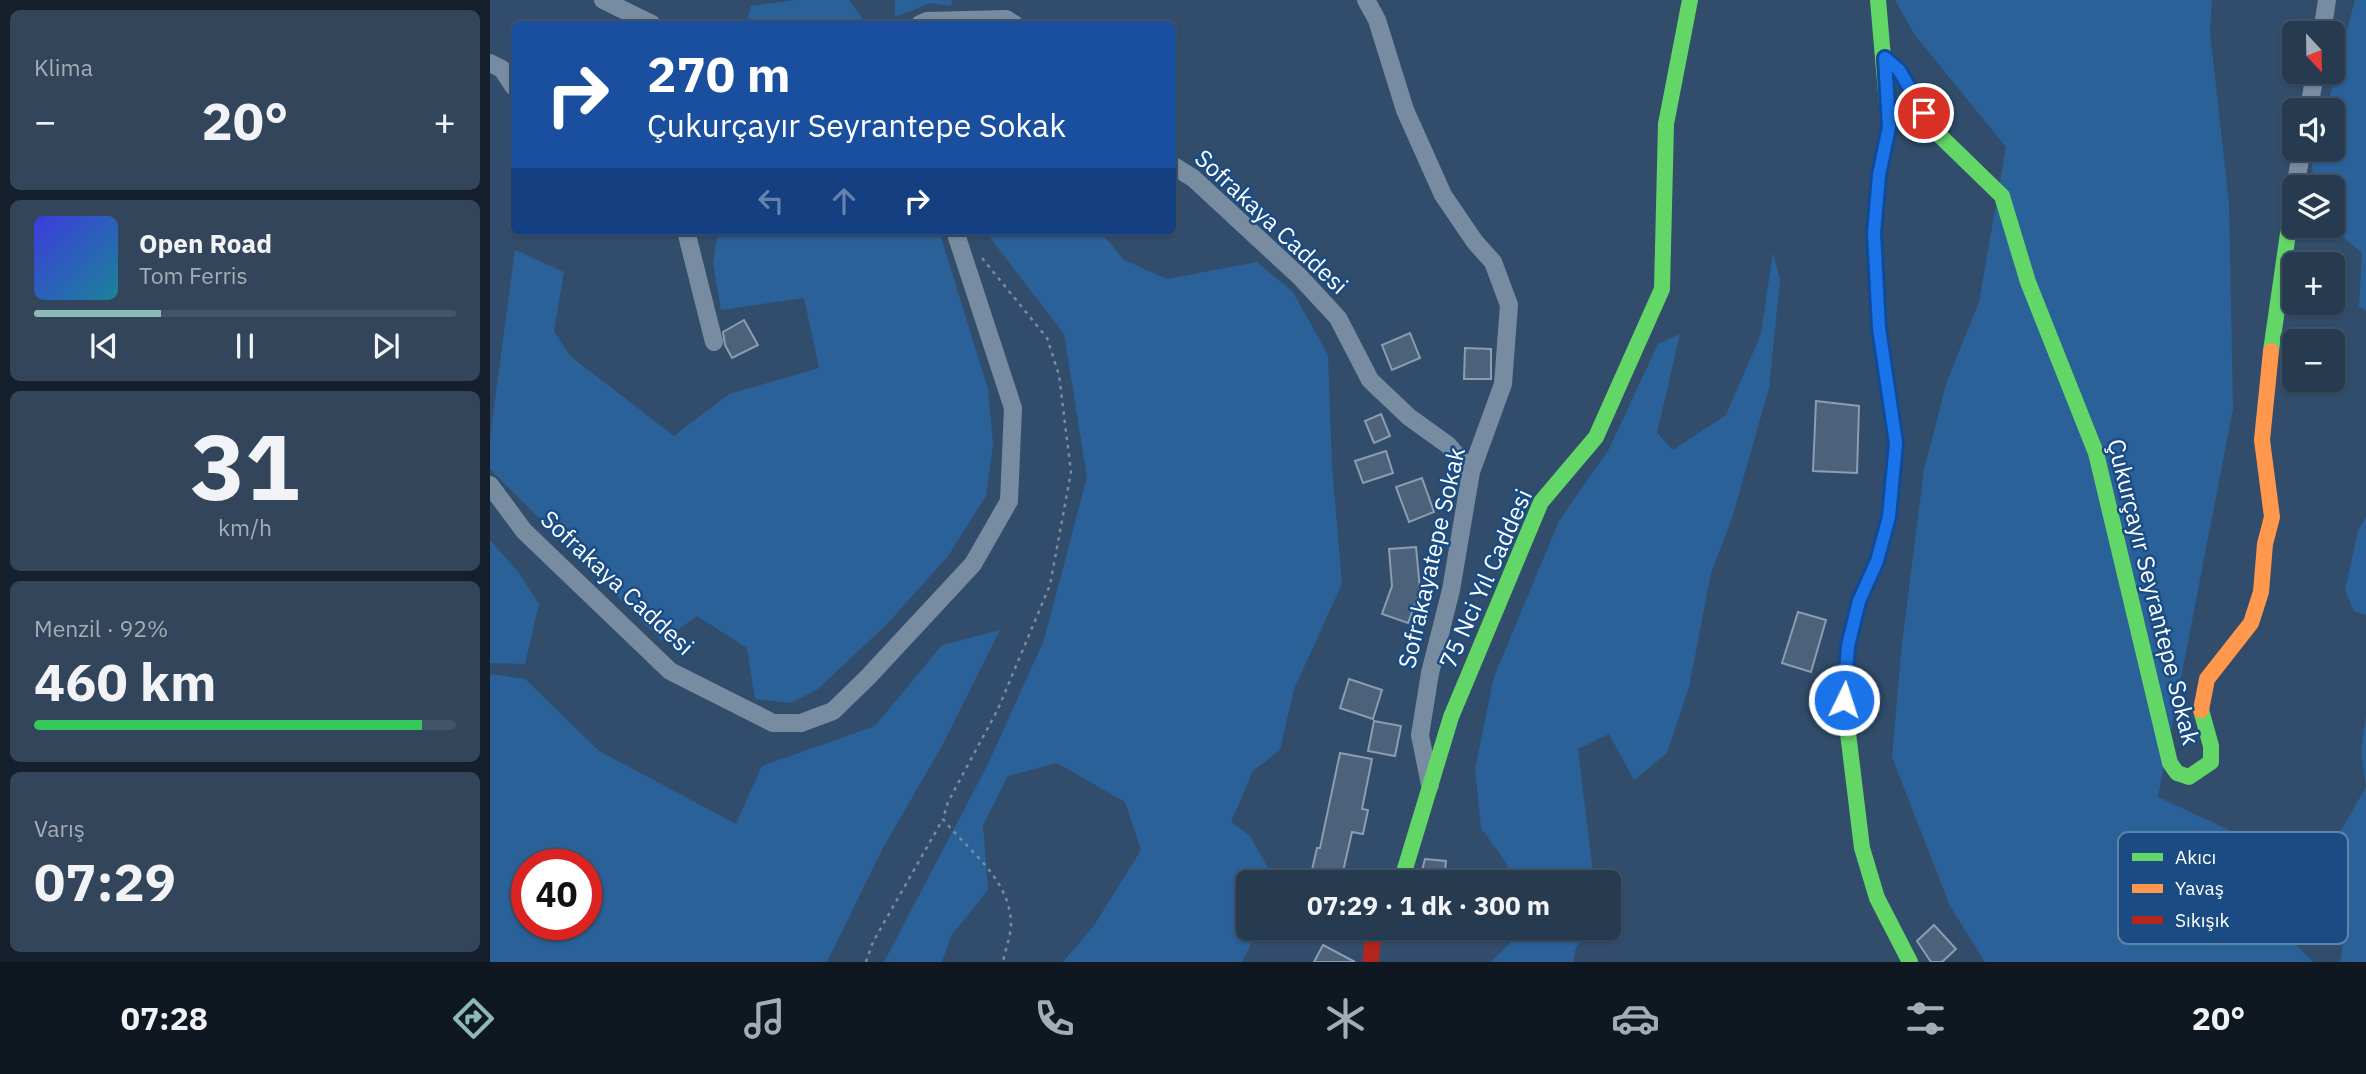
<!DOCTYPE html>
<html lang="tr">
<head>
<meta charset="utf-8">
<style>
  body { margin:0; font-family:"IBM Plex Sans",sans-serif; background:#32455a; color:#f1f3f6; height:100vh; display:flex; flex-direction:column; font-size:26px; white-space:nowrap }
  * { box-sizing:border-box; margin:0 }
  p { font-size:23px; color:#a4adb7 }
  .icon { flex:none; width:38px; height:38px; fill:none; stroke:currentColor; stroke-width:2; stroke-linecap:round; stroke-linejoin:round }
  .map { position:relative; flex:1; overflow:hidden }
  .panel { display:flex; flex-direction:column; gap:10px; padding:10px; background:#15202c; width:490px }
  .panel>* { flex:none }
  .hud { position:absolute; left:21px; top:21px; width:665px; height:214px; border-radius:10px; box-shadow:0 2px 5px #0004,0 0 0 2px #425467; background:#1a4fa0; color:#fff; overflow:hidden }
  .needle { width:46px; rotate:158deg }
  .tools { position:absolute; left:1792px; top:21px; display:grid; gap:14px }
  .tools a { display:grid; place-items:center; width:63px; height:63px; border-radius:10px; background:#263a50; box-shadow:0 2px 5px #0004,0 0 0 2px #425467; font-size:35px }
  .speed { position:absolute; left:21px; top:849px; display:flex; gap:14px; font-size:35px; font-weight:700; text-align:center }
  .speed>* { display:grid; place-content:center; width:91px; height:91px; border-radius:50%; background:#263a50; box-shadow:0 2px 5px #0004,0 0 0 2px #425467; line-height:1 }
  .speed .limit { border:10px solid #d22; background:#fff; color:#111 }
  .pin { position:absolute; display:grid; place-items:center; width:60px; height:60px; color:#fff; margin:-30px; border:4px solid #fff; border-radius:50%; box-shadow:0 2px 7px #0007 }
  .me { position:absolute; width:77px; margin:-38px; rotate:4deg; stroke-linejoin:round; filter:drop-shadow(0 0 5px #0008) }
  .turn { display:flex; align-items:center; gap:24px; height:147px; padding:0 21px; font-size:32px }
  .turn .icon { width:91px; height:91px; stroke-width:2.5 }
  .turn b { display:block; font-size:49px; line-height:60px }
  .lanes { display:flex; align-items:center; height:66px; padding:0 21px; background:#0003; justify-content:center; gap:35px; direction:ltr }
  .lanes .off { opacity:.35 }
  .big { font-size:52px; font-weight:800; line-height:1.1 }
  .panel .tile { flex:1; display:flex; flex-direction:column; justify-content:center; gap:10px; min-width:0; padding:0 24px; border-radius:10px; background:#32455a }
  .panel .dial { align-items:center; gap:0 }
  .dial b { font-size:91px; line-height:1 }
  .song { display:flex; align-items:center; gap:21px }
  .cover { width:84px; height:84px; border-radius:10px; background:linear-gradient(135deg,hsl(240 70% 55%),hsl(190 70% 35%)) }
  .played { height:7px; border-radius:4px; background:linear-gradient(90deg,#8bbbb9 30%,#425467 30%) }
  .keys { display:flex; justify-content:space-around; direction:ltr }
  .heat { display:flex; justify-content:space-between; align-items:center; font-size:38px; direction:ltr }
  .charge { height:10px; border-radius:5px; background:linear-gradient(90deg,#34c759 92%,#425467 0) }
  .trip { position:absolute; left:746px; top:870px; width:385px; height:70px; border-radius:10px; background:#263a50; box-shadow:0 2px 5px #0004,0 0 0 2px #425467; font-weight:800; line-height:70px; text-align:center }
  .menu { display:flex; height:112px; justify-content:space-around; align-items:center; background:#0f1720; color:#a4adb7 }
  .menu .icon { width:49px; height:49px }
  .menu .current { color:#8bbbb9 }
  .menu b { font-size:32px; color:#f1f3f6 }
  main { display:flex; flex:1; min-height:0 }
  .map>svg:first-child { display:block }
  .green { fill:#2a6199; fill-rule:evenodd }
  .building { fill:#4c627a; stroke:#8b9daf; stroke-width:2 }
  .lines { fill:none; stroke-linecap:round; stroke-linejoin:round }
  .path { stroke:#788ca1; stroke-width:2.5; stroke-dasharray:3.5 5; stroke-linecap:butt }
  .street { stroke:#788ca1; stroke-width:18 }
  .fast { stroke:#63d668; stroke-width:16 }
  .slow { stroke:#ff974d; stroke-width:16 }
  .jam { stroke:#b3261e; stroke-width:16 }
  .route-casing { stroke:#114b97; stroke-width:18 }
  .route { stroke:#1a73e8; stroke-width:12 }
  .labels { text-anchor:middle; stroke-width:5; stroke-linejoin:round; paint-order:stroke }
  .street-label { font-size:24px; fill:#fff; stroke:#1a4c83 }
  .key { fill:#1a4c83; stroke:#5f82a8; stroke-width:2 }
  .key-label { font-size:19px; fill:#fff }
</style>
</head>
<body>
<main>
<section class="panel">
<div class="tile"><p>Klima</p>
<div class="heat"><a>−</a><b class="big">20°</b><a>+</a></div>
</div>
<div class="tile">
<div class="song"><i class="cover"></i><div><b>Open Road</b><p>Tom Ferris</p></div></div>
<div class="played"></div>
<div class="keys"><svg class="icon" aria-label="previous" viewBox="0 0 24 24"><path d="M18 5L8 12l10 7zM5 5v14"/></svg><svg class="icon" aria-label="pause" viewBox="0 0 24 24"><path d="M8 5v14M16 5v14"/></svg><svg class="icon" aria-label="next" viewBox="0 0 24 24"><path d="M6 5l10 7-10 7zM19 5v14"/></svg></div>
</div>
<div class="tile dial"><b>31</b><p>km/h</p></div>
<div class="tile"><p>Menzil · 92%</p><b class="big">460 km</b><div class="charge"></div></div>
<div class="tile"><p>Varış</p><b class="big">07:29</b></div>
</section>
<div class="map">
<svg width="1876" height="962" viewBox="0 0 1876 962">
  <rect width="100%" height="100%" fill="#324d6b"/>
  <path class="green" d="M305,0H359L376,24H256L261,6Z
    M405,0H462L461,6L440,3L405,17Z
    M1405,0H1722L1720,32L1739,203L1743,409L1668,797L1752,836L1775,914L1823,962H1495L1460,906L1402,757L1412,644L1434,470L1457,381L1489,302L1516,147L1424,34Z
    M1865,0H1876V311L1869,307L1872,253L1840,226H1843V187H1824L1822,164L1826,149H1843V110H1836Z
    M228,231H449L498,389L503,444L496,496L458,556L398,623L328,689L301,703L265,699L257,648L207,616L172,641L0,469V438L25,250L74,272L64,331L80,356L184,436L239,394L329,368L314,298L231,310L223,263Z
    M495,231H610L634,260L677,279L767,262L803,292L838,355L842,467L852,584L804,689L790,750L763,771L741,822L760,836L785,880L758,882V928H769L752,962H573L603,927L651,850L635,802L567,763L518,776L493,825L498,890L461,936L452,962H394L498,764L554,640L597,477L574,334Z
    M1283,252L1290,280L1279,388L1242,518L1221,573L1199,687L1177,753L1144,780L1119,734L1088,749L1104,882H1021L1017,864L991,828L985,769L1004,677L1069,521L1119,449L1168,344L1190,334L1167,433L1183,450L1236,415L1271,334Z
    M1876,517V615L1864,611L1855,590L1868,531Z
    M0,540L29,573L49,604L35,664L0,663Z
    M510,630L453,744L393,848L337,962H0V674L35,679L109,751L246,824L272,766L385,726L452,645ZM96,864V924H37V864Z
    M1876,716V962H1850L1856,929L1821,930L1813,906L1838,853L1876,787L1871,751Z
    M1031,928H1107L1086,947L1083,962H1001L1032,931Z"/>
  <path class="building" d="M254,320L268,345L242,358L235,345L233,332Z
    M920,333L930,358L902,370L892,345Z
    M975,348L1001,349V379H974Z
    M1326,401L1369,406L1367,473L1323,471Z
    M891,414L900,436L884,443L875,421Z
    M896,451L903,473L873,483L865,461Z
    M932,478L944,512L919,522L906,487Z
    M926,547L930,590L918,623L892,614L902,586L899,549Z
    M1308,612L1336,620L1321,672L1292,663Z
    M859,679L892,690L883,719L850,708Z
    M884,721L911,726L905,756L878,751Z
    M850,753L882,759L872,809L878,810L873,834L862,832L851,880L821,874L827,848H830Z
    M935,859L956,861L954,882H929Z
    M1444,925L1466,949L1452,962H1441L1427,941Z
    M833,945L865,962H824Z"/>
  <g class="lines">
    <path class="path" d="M492,258L557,338L569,375L581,472L560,585L508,709L458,802L453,819C478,851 520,878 521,924C521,936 515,950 513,962
      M376,962L383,942L453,819"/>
    <path class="street" d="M113,0L162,24
      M876,0L887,20L915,110L953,195L985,242L1003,262L1019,305L1013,384L981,472L961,590L940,673L930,735L940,785
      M430,24L437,21L516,19L524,24
      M1832,33L1837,0
      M0,63L12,69L24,87
      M1819,110L1825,72
      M682,165L703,178L810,277L848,318L880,380L919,417L958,445L981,472
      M1805,187L1812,149
      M196,231L224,342
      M0,485L34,531L180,671L283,723H311L343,711L378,677L483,564L519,501L523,408L465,231"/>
    <path class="fast" d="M1388,0L1399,127L1389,175L1384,233L1389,328L1406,443L1399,517L1387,561L1369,601L1358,646L1354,700L1372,848L1387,898L1420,962
      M1395,58L1409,70L1442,128L1512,196L1538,282L1606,453L1680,763L1687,773L1699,777L1721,762V746L1711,710
      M1781,351L1804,192
      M911,882L961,717L1051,502L1106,437L1172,289L1176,124L1200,0"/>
    <path class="slow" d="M1711,710L1717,679L1761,623L1771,592L1775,544L1782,517L1772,440L1781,351"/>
    <path class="jam" d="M881,962L882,944L890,928"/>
  </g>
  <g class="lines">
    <g class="route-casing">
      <path id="route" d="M1354,700L1358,646L1369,601L1387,561L1399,517L1406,443L1389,328L1384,233L1389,175L1399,127L1395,58L1409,70L1434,113"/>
    </g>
    <use href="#route" class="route"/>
  </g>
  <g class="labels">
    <g class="street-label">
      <text transform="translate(781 222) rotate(43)" y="8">Sofrakaya Caddesi</text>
      <text transform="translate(942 558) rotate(-77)" y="8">Sofrakayatepe Sokak</text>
      <text transform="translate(996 579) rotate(-66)" y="8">75 Nci Yıl Caddesi</text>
      <text transform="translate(127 583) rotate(43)" y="8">Sofrakaya Caddesi</text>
      <text transform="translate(1663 592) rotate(76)" y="8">Çukurçayır Seyrantepe Sokak</text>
    </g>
  </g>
  <rect x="1628" y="832" width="230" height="112" rx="10" class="key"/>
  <rect x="1642" y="853" width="31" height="8" fill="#63d668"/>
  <rect x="1642" y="884" width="31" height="9" fill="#ff974d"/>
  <rect x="1642" y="916" width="31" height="8" fill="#b3261e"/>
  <g class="key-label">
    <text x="1685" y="864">Akıcı</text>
    <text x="1685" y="895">Yavaş</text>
    <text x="1685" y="927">Sıkışık</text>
  </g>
</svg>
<div class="tools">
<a><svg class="needle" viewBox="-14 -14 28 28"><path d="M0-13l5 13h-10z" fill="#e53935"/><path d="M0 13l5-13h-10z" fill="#a4adb7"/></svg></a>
<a><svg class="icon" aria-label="sound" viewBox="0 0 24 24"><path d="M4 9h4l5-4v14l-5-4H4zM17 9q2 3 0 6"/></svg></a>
<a><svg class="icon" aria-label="layers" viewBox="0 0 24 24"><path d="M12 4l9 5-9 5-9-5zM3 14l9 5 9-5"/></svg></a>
<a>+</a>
<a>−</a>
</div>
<div class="speed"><div class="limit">40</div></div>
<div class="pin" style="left:1434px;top:113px;background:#d93025"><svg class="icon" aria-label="arrive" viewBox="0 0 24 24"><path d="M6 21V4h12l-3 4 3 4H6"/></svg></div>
<svg class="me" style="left:1354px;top:700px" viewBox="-20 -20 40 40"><circle r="17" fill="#1a73e8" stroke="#fff" stroke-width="3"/><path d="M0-11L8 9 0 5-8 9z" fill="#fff"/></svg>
<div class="trip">07:29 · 1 dk · 300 m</div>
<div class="hud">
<div class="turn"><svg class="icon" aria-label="right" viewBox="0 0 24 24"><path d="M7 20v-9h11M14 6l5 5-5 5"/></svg><div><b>270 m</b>Çukurçayır Seyrantepe Sokak</div></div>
<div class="lanes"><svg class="icon off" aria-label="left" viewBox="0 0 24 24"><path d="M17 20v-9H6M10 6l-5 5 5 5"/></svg><svg class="icon off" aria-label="ahead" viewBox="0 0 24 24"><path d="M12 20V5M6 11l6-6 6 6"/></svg><svg class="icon" aria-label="right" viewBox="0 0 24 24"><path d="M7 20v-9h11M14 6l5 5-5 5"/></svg></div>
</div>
</div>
</main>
<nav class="menu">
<b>07:28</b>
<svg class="icon current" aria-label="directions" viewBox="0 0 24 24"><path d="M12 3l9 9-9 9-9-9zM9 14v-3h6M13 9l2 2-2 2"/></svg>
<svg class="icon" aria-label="music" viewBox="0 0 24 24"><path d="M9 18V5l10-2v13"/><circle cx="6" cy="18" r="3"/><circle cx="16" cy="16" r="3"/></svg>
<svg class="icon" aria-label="phone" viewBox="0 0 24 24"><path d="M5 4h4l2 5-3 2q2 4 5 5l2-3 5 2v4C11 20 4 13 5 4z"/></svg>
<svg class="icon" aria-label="climate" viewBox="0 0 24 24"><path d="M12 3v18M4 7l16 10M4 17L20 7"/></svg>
<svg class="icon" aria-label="car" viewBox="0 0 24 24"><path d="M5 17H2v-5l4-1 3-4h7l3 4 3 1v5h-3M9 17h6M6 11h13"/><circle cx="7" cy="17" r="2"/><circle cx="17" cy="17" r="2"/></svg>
<svg class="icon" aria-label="filters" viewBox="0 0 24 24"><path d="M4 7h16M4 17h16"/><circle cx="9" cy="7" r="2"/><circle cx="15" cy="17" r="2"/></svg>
<b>20°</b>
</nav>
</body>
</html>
